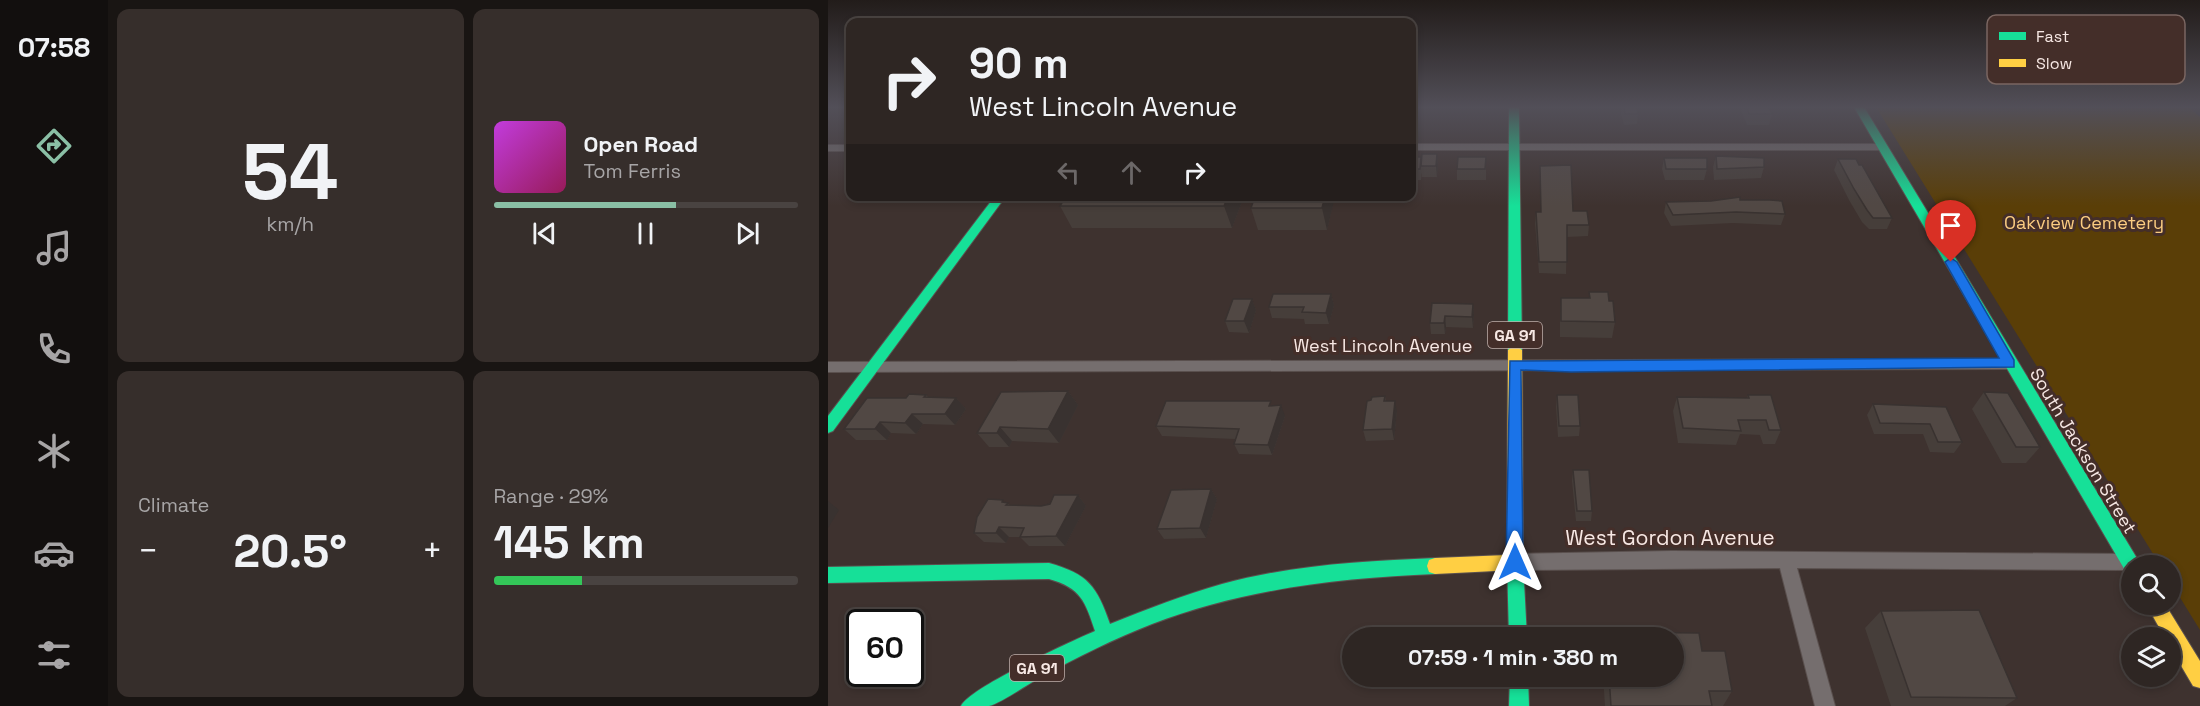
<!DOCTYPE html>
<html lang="en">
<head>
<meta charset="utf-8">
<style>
  body { margin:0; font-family:"Space Grotesk",sans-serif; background:#362e2b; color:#f1f3f6; height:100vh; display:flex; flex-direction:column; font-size:22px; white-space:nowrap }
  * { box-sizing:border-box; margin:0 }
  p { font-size:20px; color:#a7a5a6 }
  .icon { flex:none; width:33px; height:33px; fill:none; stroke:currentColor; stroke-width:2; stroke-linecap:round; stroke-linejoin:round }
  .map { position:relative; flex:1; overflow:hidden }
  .side { display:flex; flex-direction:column; gap:9px; padding:9px; background:#191513; width:720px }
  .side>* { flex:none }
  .banner { position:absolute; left:18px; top:18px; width:570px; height:183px; border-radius:12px; box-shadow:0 3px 9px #0003,0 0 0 2px #494341; background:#2e2623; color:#f1f3f6; overflow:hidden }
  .fabs { position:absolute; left:1293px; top:555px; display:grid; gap:12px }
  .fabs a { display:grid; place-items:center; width:60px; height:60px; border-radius:50%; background:#2e2623; box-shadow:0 3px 9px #0003,0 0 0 2px #494341; font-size:30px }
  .speed { position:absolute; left:18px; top:609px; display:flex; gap:12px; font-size:30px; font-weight:700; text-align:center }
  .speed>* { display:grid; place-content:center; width:78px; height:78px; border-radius:50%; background:#2e2623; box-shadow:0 3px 9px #0003,0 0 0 2px #494341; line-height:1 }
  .speed .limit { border:3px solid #111; border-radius:9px; background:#fff; color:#111 }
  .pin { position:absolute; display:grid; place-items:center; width:51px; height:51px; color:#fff; margin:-62px -26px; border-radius:50% 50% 50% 0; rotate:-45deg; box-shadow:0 0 6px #0007 }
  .pin .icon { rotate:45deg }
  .me { position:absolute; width:66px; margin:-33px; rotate:0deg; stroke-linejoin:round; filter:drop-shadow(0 0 4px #0008) }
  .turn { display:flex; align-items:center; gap:21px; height:126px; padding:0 24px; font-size:27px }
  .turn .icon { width:78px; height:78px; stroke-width:2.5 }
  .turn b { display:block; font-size:42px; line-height:51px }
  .lanes { display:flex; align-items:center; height:57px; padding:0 24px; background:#0003; justify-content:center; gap:30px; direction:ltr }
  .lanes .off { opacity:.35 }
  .big { font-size:45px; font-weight:700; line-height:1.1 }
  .side .tile { flex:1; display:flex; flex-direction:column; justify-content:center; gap:9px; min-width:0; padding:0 21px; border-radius:12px; background:#362e2b }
  .side .dial { align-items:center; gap:0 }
  .dial b { font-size:78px; line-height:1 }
  .song { display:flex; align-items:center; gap:18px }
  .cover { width:72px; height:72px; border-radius:9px; background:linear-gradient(135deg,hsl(290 70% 55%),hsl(330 70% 35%)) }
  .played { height:6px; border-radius:3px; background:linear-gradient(90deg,#8abfa5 60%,#494341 60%) }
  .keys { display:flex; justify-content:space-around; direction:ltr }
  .heat { display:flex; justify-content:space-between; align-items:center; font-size:33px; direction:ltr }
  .charge { height:9px; border-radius:4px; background:linear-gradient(90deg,#34c759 29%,#494341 0) }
  .side .tiles { flex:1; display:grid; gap:9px; grid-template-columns:repeat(2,1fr) }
  .trip { position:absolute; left:514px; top:627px; width:342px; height:60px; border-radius:30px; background:#2e2623; box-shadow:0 3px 9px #0003,0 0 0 2px #494341; font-weight:700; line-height:60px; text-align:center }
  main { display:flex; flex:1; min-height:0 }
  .dock { display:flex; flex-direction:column; width:108px; justify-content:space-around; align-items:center; background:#120f0e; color:#a7a5a6 }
  .dock .icon { width:42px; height:42px }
  .dock .selected { color:#8abfa5 }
  .dock b { font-size:27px; color:#f1f3f6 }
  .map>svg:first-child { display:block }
  .green { fill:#5a3e07 }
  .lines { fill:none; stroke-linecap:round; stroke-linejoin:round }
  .street-casing { stroke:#5a504e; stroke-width:2 }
  .fast-casing { stroke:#5a504e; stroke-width:2 }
  .slow-casing { stroke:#5a504e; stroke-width:2 }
  .street { fill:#756e6e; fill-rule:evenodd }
  .fast { fill:#16e098; fill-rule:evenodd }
  .slow { fill:#ffcf43; fill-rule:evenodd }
  .wall { fill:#463e3a }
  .shaded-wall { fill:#393230 }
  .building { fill:#514844; stroke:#393230; stroke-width:1.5 }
  .route { fill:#1a73e8; stroke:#114b97; stroke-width:1.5 }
  .labels { text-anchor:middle; stroke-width:6; stroke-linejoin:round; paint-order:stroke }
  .shield { fill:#442e29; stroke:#c1b0ac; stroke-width:1.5 }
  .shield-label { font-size:16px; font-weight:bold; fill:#f7e8e4 }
  .park-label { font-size:18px; fill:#fbcc81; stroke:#442e29 }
  .street-label { font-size:18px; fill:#f7e8e4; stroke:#442e29 }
  .near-street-label { font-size:21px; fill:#f7e8e4; stroke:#442e29 }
  .key { fill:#442e29; stroke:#7a6661; stroke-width:1.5 }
  .key-label { font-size:16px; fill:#f7e8e4 }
</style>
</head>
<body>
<main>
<nav class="dock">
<b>07:58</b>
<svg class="icon selected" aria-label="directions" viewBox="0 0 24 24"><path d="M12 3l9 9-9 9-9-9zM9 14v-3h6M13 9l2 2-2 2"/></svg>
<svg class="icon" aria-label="music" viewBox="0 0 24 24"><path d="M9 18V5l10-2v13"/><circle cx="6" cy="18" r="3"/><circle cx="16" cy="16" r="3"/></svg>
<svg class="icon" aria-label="phone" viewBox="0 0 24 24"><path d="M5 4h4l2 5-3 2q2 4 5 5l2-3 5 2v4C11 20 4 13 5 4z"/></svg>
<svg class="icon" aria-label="climate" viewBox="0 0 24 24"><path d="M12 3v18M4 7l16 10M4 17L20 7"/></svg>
<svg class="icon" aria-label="car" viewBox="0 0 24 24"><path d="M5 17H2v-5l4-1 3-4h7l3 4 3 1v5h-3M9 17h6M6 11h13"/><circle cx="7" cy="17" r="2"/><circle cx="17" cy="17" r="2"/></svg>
<svg class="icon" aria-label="filters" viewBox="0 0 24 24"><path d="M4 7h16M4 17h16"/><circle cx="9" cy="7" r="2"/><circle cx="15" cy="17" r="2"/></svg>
</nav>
<section class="side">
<div class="tiles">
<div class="tile dial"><b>54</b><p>km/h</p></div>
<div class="tile">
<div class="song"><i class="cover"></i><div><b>Open Road</b><p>Tom Ferris</p></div></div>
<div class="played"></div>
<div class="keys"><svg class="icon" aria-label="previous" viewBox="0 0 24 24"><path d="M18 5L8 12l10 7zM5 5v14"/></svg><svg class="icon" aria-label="pause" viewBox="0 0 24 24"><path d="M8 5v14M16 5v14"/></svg><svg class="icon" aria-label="next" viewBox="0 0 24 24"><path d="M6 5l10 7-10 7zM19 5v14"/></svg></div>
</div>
<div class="tile"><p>Climate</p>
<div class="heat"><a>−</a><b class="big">20.5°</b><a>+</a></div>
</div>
<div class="tile"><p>Range · 29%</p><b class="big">145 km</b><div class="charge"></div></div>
</div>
</section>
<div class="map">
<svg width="1372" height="706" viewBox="0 0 1372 706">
  <rect width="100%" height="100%" fill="#3e322f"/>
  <path class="green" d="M1048,107H1361L1372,117V630L1343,583L1342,566L1332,565Z"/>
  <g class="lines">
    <g class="street-casing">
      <path id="street" d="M584,144H1055L1060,147L1055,150H584Z
        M0,145H22V151H0Z
        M1181,359L1186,360L1188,364L1186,368L1181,369L0,372V362Z
        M844,551L1301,554L1307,556L1309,562L1301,570L969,568L1007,706H987L952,568L687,570L681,568L679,562L681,556L687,554Z"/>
    </g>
    <g class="fast-casing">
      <path id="fast" d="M681,107H691L694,350L687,355L680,350Z
        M1026,107H1036L1310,560L1312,566H1304V574L1298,572Z
        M167,196H178L5,431L0,433V416Z
        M687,554L693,556L695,562L699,638H681L679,562L681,556Z
        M607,558L613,560L615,566L613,572L607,574C510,578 416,589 324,624C286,639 249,657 213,677C200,684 173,703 161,706C153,706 142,706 133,706C141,688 244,641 267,631C257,601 253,588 221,579L0,583V567L221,563C260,574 269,586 282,624C319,609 356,595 394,584C464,565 536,561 607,558Z
        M682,676H700L701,706H681Z"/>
    </g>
    <g class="slow-casing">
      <path id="slow" d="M687,345L694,350L695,562L693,568L687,570L607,574L601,572L599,566L601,560L607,558L679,555L680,350Z
        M1318,604H1337L1372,661V688L1365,686L1342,647V638H1337Z"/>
    </g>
    <use href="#street" class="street"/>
    <use href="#fast" class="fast"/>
    <use href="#slow" class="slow"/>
  </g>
  <path class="wall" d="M794,107H809L810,114L809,124L796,125L793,113Z
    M912,107H941L944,114L941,125H919Z
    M980,107H1014V109L982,110Z
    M609,154L610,165L609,177H594V172L593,180H584V157H593Z
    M888,156L936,167L933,178L886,180L885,167Z
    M658,157V180H629V169Z
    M836,158L879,169L876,180H837L834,169Z
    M1010,159L1031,165L1064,218L1059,229H1041L1034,222L1021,200L1006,170Z
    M712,166L745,211L761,225L760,236L739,237L738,274L711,273L707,223L708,212H713Z
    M416,196L404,228H244L232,206Z
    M507,196L499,230H430L423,208Z
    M912,200L957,214L953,225L905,223L843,226L836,213L838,202Z
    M761,292L781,301L787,322L784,338L732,337V315L733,298H761Z
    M503,294L506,305L501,324H477L476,319L444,318L441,307Z
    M424,299L428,310L421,333L401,332L397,321Z
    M645,304L646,315L645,328L618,327L617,334H603L602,323Z
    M240,391L250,405L231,443L184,441L181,447H161L149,433Z
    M1156,392L1212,447L1198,463H1174L1144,409Z
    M98,395L100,397L128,398L138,409L127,425L95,424L88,434L63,433L59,440H28L16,429L78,398Z
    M729,395L752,426L751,436L730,437L728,406Z
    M920,395L953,430L947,444H935L932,435L912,434L908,445L850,443L845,411L849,397L919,398Z
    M557,396L558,401L569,411L566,440L538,441L535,430L543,400Z
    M1045,404L1118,407L1134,442L1126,453L1102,452L1095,434H1046L1039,415Z
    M444,406L457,416L444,455L411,454L406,444L407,439L334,436L328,426Z
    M745,470L764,511L763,521H748L744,481Z
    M383,489L389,499L378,538L336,539L329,529Z
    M250,495L258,506L237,546H201L192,537H181L178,543L156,542L146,533L177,502L182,505L213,506Z
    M1053,611L1189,698L1177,706H1063L1037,628Z
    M777,632L871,633L874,651H897L904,691L895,706H777L775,676H846V638H776Z"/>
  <path class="shaded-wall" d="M609,154L610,165L609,177L608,166Z
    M400,196H416L404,228L396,206Z
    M497,196L507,197L499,230L494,208Z
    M503,294L506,305L501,324L498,313Z
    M424,299L428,310L421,333L416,321Z
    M645,304L646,315L645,328L644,317Z
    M617,316L618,327L617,334L616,323Z
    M240,391L250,405L231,443L220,429Z
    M128,398L138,409L127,425L117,414Z
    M567,401L569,411L566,440L564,429Z
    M453,405L457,416L444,455L440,445Z
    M84,414L95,424L88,434L77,423Z
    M52,422L63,433L59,440L47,429Z
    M172,427L184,441L181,447L169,433Z
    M383,489L389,499L378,538L372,528Z
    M250,495L258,506L237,546L228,536Z
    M0,501L11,510L0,528Z
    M171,527L181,537L178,543L168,533Z"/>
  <path class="building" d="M796,107H809L810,114H797Z
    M919,107H941L944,114H921Z
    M594,154H609L608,166H593Z
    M888,156L936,158V167L889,169Z
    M584,157H593L592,169H584Z
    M630,157H658L657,169H629Z
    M836,158H879V169H838Z
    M1010,159H1028L1031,165H1034L1064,218H1045L1039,210L1026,189Z
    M743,165L745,211H759L761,225H739V262H711L708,212H713L712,166Z
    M238,196H400L396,206H232Z
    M427,196H497L494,208H423Z
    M912,197V200H942L954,201L957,214L908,212L845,215L838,202L883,201Z
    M761,292H780L781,301H785L787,322L733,321V298H762Z
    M445,294H503L498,313L474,312L476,307H441Z
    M405,299H424L416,321H397Z
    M604,303L645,304L644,317L617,316L616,323H602Z
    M240,391L220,429L172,427L169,433H149L173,392Z
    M1156,392L1180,393L1212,447H1188Z
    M81,394L98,395L96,397L128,398L117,414H84L77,423L52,422L47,429H16L39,398H78Z
    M729,395H750L752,426H731Z
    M920,395H943L953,430H941L938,420H910L913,431L855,428L849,397L921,398Z
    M557,396L556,401H567L564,429L535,430L539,401L543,400L544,397Z
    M338,401H443L441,406L453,405L440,445L406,444L411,429L328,426Z
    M1045,404L1118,407L1134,442H1110L1102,424L1052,423Z
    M745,470H761L764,511H749Z
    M383,489L372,528L329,529L343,490Z
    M226,495H250L228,536L192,537L196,528L171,527L168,533H146L149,517L160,499L175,500L174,502L180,503L178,505L213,506L222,504Z
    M1151,610L1189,698L1083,697L1053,611Z
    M777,632L871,633L874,651H897L904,691H881L884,706H783L781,676H846V638H778Z"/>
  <linearGradient id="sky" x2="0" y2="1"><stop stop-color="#221c1a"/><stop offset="0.52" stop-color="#524f58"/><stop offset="1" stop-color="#524f58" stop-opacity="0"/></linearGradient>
  <rect width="1372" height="206" fill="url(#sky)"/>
  <path class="route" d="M1123,258L1129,262L1186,360V367L743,372L693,370L695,562L693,568L687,570L681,568L678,562L682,361L1171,358L1117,262Z"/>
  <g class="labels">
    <g class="shield">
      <rect x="660" y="322" width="54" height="26" rx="4.5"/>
      <rect x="182" y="655" width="54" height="26" rx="4.5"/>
    </g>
    <g class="shield-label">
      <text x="687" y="341">GA 91</text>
      <text x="209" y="674">GA 91</text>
    </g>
    <g class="park-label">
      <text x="1256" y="229">Oakview Cemetery</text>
    </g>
    <g class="street-label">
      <text x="555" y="352">West Lincoln Avenue</text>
      <text transform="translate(1255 451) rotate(59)" y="6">South Jackson Street</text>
    </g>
    <g class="near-street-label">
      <text x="842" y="545">West Gordon Avenue</text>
    </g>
  </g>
  <rect x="1159" y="15" width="198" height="69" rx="9" class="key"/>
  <rect x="1171" y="32" width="27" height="8" fill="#16e098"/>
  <rect x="1171" y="59" width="27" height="8" fill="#ffcf43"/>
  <g class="key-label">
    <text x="1208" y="42">Fast</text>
    <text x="1208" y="69">Slow</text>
  </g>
</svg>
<div class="fabs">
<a><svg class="icon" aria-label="search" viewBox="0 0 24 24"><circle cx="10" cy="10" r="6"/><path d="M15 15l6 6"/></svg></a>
<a><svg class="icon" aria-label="layers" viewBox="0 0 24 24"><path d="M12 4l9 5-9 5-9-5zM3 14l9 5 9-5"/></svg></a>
</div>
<div class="speed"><div class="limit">60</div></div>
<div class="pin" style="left:1123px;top:262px;background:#d93025"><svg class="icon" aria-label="arrive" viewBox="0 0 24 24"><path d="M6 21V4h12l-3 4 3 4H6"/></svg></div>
<svg class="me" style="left:687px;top:562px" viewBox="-20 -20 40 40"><path d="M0-17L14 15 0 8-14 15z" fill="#1a73e8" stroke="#fff" stroke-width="4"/></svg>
<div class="trip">07:59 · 1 min · 380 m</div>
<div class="banner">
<div class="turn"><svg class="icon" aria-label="right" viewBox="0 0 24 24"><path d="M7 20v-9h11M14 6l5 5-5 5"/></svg><div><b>90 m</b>West Lincoln Avenue</div></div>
<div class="lanes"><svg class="icon off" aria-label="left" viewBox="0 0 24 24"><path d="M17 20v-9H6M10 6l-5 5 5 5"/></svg><svg class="icon off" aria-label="ahead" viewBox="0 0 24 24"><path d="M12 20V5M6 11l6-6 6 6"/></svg><svg class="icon" aria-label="right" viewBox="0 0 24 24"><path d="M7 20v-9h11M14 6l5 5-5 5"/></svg></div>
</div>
</div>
</main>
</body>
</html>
